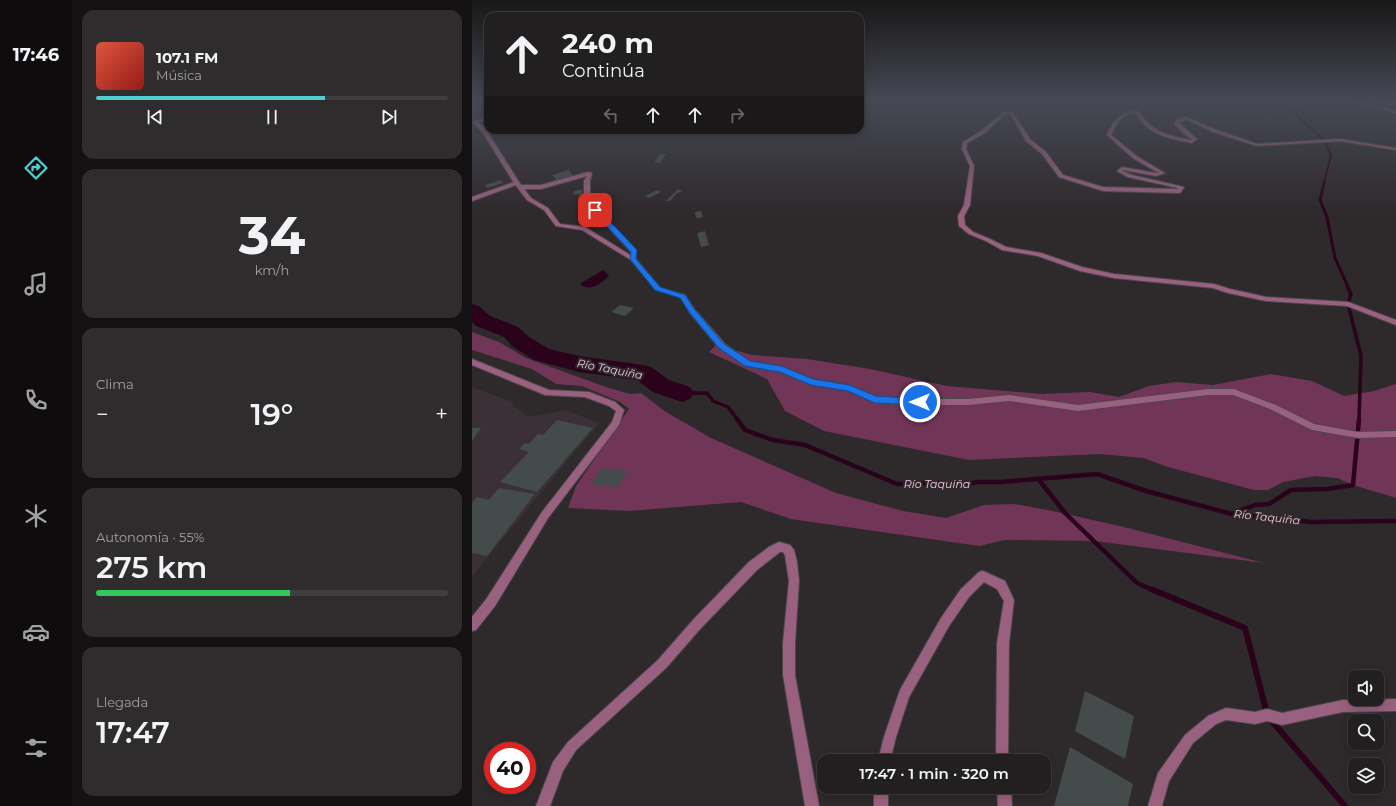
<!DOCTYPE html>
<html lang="es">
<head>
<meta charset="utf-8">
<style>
  body { margin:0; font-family:Montserrat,sans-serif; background:#2e2c2d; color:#f1f3f6; height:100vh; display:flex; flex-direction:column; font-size:15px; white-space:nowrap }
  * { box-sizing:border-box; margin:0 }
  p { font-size:13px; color:#a2a2a5 }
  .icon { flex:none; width:22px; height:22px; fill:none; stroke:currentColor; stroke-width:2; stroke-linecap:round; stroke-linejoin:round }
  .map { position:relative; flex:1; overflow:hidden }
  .details { display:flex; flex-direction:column; gap:10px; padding:10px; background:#131112; width:400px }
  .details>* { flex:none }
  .top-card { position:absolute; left:12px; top:12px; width:380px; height:122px; border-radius:12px; box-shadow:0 2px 10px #0003,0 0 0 1px #3f3d3e; background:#221f20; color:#f1f3f6; overflow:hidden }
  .tools { position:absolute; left:876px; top:670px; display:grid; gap:8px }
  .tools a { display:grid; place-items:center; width:36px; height:36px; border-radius:8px; background:#221f20; box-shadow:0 2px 10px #0003,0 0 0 1px #3f3d3e; font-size:20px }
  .speed { position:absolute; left:12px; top:742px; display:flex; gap:8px; font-size:20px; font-weight:700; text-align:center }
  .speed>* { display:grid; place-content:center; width:52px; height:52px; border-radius:50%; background:#221f20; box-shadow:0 2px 10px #0003,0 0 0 1px #3f3d3e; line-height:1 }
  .speed .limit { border:6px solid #d22; background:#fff; color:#111 }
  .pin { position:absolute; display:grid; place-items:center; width:34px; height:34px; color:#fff; margin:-17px; border-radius:8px; box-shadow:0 2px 6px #0006 }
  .me { position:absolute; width:44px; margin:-22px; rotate:270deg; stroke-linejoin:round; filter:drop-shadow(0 0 3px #0008) }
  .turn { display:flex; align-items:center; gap:14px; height:84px; padding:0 12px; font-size:18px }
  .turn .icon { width:52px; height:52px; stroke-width:2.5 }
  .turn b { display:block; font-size:28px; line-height:34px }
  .lanes { display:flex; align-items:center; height:38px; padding:0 12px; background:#0003; justify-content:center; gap:20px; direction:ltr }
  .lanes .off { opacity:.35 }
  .big { font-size:30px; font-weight:600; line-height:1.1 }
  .details .widget { flex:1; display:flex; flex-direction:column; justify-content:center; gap:6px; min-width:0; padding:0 14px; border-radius:12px; background:#2e2c2d }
  .details .dial { align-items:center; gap:0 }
  .dial b { font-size:52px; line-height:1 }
  .song { display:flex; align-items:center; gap:12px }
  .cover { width:48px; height:48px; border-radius:6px; background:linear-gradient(135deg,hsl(10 70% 55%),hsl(0 70% 35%)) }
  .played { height:4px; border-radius:2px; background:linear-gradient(90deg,#51ccd1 65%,#3f3d3e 65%) }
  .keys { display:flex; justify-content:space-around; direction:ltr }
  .heat { display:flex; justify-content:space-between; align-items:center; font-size:22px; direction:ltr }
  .charge { height:6px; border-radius:3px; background:linear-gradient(90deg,#34c759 55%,#3f3d3e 0) }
  .trip { position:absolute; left:345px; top:754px; width:234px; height:40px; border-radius:12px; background:#221f20; box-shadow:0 2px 10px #0003,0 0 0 1px #3f3d3e; font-weight:600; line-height:40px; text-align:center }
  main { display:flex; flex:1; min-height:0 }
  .tabs { display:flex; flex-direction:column; width:72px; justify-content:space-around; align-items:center; background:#0e0c0d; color:#a2a2a5 }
  .tabs .icon { width:28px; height:28px }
  .tabs .current { color:#51ccd1 }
  .tabs b { font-size:18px; color:#f1f3f6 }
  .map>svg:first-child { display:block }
  .built { fill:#3b3036 }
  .green { fill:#713558 }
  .water { fill:#2a021b }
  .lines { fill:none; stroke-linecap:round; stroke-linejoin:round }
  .stream-far4 { stroke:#2a021b; stroke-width:2 }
  .stream-far3 { stroke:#2a021b; stroke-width:3 }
  .stream-far2 { stroke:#2a021b; stroke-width:3.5 }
  .stream-far1 { stroke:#2a021b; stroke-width:4.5 }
  .stream { stroke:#2a021b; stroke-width:6 }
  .river { fill:#2a021b; fill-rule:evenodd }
  .building { fill:#444b4b }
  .minor-casing { stroke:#4c4749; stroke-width:2 }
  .tertiary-casing { stroke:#4c4749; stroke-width:2 }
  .minor { fill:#99607f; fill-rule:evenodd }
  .tertiary { fill:#99607f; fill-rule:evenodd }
  .route { fill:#1a73e8; stroke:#114b97 }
  .labels { text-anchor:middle; stroke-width:4; stroke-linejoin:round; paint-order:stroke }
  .water-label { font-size:11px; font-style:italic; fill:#f5c5de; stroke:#2e292b }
</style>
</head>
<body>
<main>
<nav class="tabs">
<b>17:46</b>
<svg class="icon current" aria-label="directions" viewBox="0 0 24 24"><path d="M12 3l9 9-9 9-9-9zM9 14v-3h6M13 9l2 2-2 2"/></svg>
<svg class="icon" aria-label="music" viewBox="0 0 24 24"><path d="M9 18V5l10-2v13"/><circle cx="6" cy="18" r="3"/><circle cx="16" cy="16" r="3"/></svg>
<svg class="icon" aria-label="phone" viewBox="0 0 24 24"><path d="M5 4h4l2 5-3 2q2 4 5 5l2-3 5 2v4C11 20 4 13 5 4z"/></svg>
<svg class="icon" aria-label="climate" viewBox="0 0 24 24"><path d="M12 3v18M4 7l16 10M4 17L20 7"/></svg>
<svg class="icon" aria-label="car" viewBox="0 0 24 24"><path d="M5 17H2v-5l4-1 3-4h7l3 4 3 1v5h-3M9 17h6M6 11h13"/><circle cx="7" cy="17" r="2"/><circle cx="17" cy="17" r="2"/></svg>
<svg class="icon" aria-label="filters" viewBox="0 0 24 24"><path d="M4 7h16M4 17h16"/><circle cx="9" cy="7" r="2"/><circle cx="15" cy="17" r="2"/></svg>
</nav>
<section class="details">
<div class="widget">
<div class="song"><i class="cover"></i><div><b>107.1 FM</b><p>Música</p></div></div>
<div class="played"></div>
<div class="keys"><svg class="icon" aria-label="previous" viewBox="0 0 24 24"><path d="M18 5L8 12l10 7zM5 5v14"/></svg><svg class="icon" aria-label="pause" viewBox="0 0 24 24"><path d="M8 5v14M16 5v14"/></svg><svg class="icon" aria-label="next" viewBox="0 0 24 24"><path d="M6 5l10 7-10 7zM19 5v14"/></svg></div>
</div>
<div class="widget dial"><b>34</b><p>km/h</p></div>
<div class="widget"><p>Clima</p>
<div class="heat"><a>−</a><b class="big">19°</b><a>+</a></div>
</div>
<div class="widget"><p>Autonomía · 55%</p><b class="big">275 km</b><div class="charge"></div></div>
<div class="widget"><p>Llegada</p><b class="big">17:47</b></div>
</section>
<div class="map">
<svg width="924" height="806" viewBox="0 0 924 806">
  <rect width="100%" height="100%" fill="#2e292b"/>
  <path class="built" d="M0,387L37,401L54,416H64L93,410L127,423L0,576Z"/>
  <path class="green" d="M0,332L27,342L54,358L134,387L158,394L169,393L194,412L239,438L364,493L431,511L474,518L512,505L542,504L576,510L652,527L792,563L623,541L533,540L507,546L319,519L269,502L157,511L96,508L104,486L157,409L148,402L110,386L84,384L60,369L0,350Z
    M244,345L280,355L335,359L398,369L475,386L569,394L618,392L647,397L677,386L704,382L741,385L799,374L840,381L872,396L902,391L924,384V498L881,485L865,478L843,476L811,482L796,490H782L696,467L671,458L628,454L497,460L352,431L313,411L295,379L237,352Z"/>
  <path class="water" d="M131,270L137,275C131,283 118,292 109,285V283Z"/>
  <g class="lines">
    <path class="stream-far4" d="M840,101L822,113L852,140L859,155L852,183"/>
    <path class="stream-far3" d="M852,182L848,200L855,217L863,258L876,287"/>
    <path class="stream-far2" d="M875,286L879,294L876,304L889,356L887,420
      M210,393H235L241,401L256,407L266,420"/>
    <path class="stream-far1" d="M265,419L273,430L301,440L333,445L425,484L467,483L481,486L507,482H529L625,474L674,491L760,514L840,522L924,521
      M567,480L593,513L665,583L681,590
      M762,513L783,505L797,504L819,490L855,489L881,485L887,419"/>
    <path class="stream" d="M679,589L773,628L795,714
      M799,720L873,806"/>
    <path class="river" d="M0,304L7,306L18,316L46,327L57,337L77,349L107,356L171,365L179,367L197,380L218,387L222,393L218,399L210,402L181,392L165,380L107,372L62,360L41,347L32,337L4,326L0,322Z"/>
  </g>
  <path class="building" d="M188,154H194L188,163H182Z
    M96,170L102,176L86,181L80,175Z
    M29,180L31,183L15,188L13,185Z
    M110,189V194L101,195L102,191Z
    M206,189L211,191L205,193L198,201H194Z
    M185,190L189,192L177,198L173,196Z
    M229,211L231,217L224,218L223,212Z
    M233,231L237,245L229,247L225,233Z
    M148,305L162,308L153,316L139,312Z
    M85,420L121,428L65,492L28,482L57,452L47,449L53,443L57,444L66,434L71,435Z
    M0,428H9L0,441Z
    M130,468L156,471L146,487L119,484Z
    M27,488L63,494L15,556L0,553V503L5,497L17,500Z
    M613,691L662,716L653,759L603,731Z
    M598,747L661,784L656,806H582Z"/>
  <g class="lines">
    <g class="minor-casing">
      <path id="minor" d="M116,172L120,173L118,181V201L164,251L163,260H159V252L112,201V181L115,176L69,189H48L45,187L48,185H69Z
        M45,181L47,182V184L0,201V197Z
        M0,359L77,390L117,392L143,402L152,410L147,425L76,518L23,606L4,630L0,631V617L15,598L70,512L140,422L144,411L137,406L113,397L73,395L0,365Z
        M307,542L318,545L322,550L325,562L327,581L323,643V675L347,806H333L311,675V643L317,581L313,555L311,552H308L285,570L229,628L194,668L104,750L91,771L78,806H64L81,762L96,742L186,660L221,620L277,562L297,547Z
        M511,571L533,581L542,600L537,643L536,761H524L525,643L532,601L525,589L512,582L497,597L477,626L437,697L424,737L418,761H406L412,737L428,690L469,618L489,589L507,572Z
        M924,699V711L871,712L810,725L795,721L783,724L754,720L744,724L721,743L697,781L690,806H676L686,773L713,735L736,716L754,708L783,712L795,709L810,713L871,700Z
        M402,787H416V806H402Z
        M525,787H539L540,806H526Z"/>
    </g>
    <g class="tertiary-casing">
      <path id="tertiary" d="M880,101H886L924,111V113Z
        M904,101L924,103V105L906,102Z
        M661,110L667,111C679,132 697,136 719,140L720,139L711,133L702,123L708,118L714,117L745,130L785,144L868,139L924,148V150L868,141L785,146L741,132L714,119L707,123L725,139L720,143C699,139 674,135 664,113C651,112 644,124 639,135L666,157L693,173L684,176L651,170L650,171L660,175L712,187L709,192L707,193L631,191L587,177L570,154L554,141L539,115L533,114L513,133L495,143L494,149L502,166L498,205L492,216L493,225L501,232L518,239L534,247L569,253L610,267L642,274L742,284L758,289L794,297L876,302L924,320V325L875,306L794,301L756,293L741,288L642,278L608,271L566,256L530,250L514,241L497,234L487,226L486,216L492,205L498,166L490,149L491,142L509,131L532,112L541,113L558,139L574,152L591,175L631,187L705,189L706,188L656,177L645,171L650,167L684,173H687L662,159L635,135C640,123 647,113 661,110Z
        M16,117V119L6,122L15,131L47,182L59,198L76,208L88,224L113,227L163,258L188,288L213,295L223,310L253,344L278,362L309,366L340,379L377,385L404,397L432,399H496L537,395L606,405L736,389H762L804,405L842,424L886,432L924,431V437L886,438L840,430L798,409L761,395H736L606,411L537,401L496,405H432L403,403L376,391L339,385L308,372L273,366L247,348L218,313L209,297L184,290L159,260L110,230L84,226L72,210L55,200L42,183L11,133L1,122Z"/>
    </g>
    <use href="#minor" class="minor"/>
    <use href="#tertiary" class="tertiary"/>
  </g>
  <linearGradient id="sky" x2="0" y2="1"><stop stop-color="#191718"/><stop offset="0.47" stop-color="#464955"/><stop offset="1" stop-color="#464955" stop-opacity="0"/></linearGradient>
  <rect width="924" height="214" fill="url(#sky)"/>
  <path class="route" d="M121,208H125L165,250L164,259L188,287L213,295L223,310L252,344L278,361L309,366L341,379L377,385L404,396L448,399L453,402L451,405L403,403L376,391L339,385L308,372L273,366L247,348L218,313L208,298L183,290L158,259L159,252L121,211Z"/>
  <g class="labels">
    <g class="water-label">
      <text transform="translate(138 369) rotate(11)" y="4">Río Taquiña</text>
      <text x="465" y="488">Río Taquiña</text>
      <text transform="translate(795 517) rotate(6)" y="4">Río Taquiña</text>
    </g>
  </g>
</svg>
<div class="tools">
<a><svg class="icon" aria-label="sound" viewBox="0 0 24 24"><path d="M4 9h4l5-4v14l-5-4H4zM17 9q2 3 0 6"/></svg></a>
<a><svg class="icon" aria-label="search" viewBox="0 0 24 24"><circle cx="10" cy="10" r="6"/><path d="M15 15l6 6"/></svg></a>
<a><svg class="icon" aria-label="layers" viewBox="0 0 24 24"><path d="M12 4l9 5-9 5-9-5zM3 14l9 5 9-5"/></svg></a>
</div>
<div class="speed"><div class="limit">40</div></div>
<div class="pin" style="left:123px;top:210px;background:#d93025"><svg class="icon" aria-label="arrive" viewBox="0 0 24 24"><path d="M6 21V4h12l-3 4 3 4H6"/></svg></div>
<svg class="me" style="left:448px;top:402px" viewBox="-20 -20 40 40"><circle r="17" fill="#1a73e8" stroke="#fff" stroke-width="3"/><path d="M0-11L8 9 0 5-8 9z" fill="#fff"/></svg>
<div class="trip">17:47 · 1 min · 320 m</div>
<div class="top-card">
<div class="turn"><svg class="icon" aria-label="ahead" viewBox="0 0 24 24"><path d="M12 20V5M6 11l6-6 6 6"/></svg><div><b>240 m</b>Continúa</div></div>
<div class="lanes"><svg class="icon off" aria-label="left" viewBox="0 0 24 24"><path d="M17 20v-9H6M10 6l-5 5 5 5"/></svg><svg class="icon" aria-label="ahead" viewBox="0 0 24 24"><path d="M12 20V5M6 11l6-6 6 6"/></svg><svg class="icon" aria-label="ahead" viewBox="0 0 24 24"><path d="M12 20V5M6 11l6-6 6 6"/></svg><svg class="icon off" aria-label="right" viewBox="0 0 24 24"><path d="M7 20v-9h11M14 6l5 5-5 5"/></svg></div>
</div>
</div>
</main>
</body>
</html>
